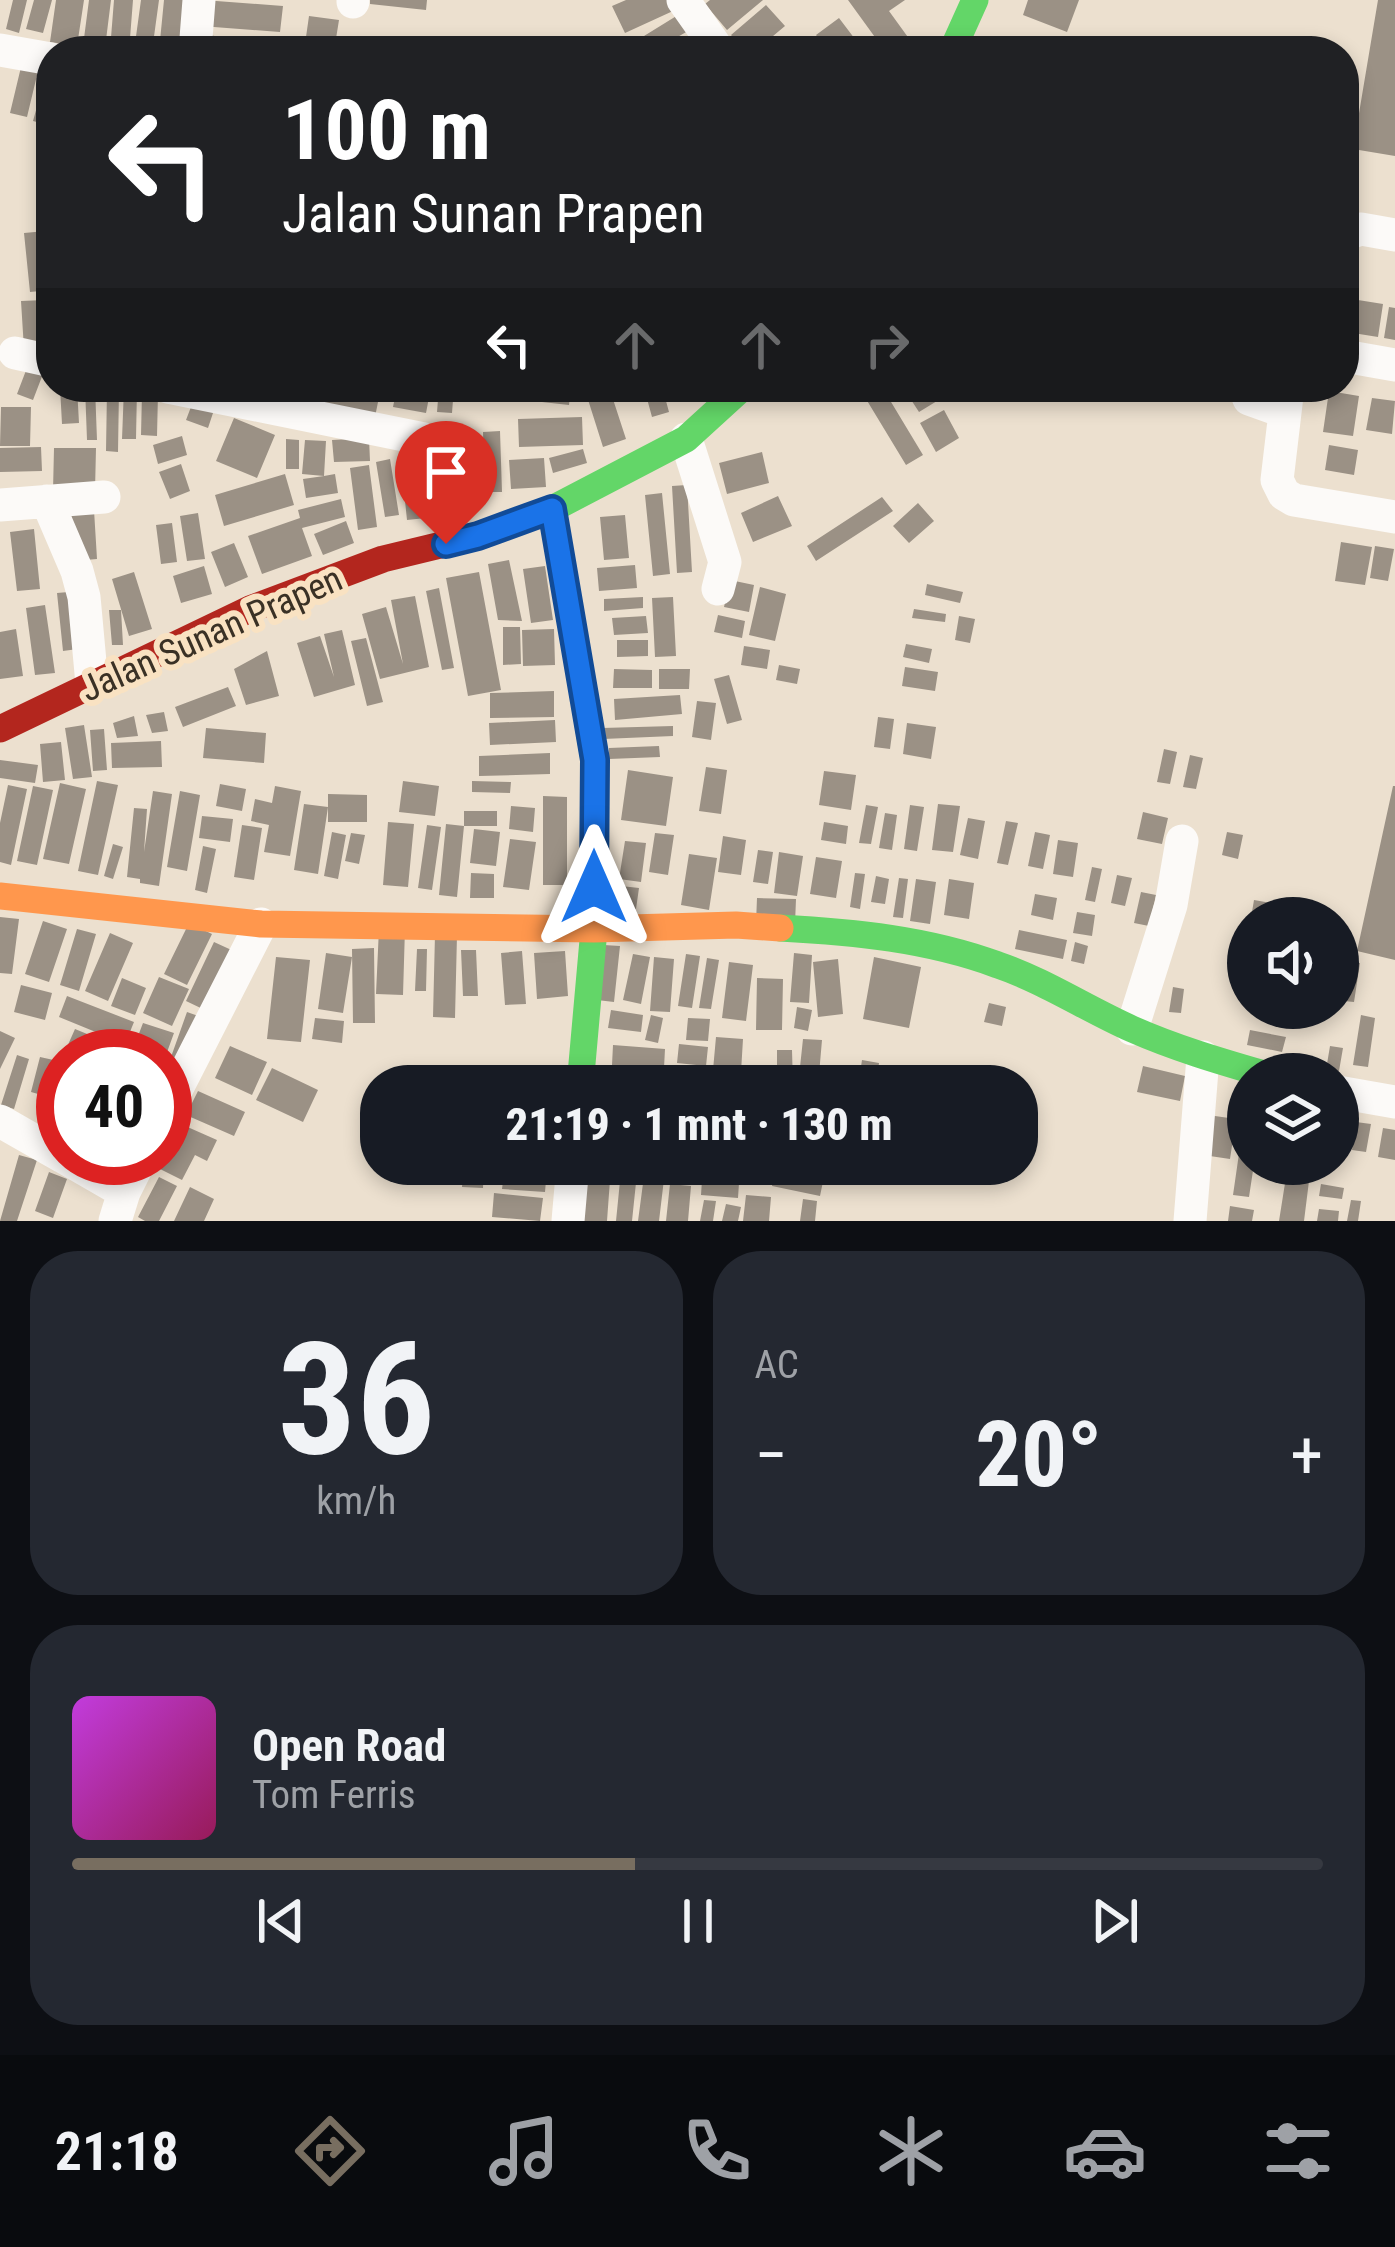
<!DOCTYPE html>
<html lang="id">
<head>
<meta charset="utf-8">
<style>
  body { margin:0; font-family:"Roboto Condensed",sans-serif; background:#242831; color:#f1f3f6; height:100vh; display:flex; flex-direction:column; font-size:45px; white-space:nowrap }
  * { box-sizing:border-box; margin:0 }
  p { font-size:39px; color:#9ea1a6 }
  .icon { flex:none; width:66px; height:66px; fill:none; stroke:currentColor; stroke-width:2; stroke-linecap:round; stroke-linejoin:round }
  .map { position:relative; height:1221px; overflow:hidden }
  .sheet { display:flex; flex-direction:column; gap:30px; padding:30px; background:#0d0f14; flex:1 }
  .sheet>* { flex:none }
  .top-card { position:absolute; left:36px; top:36px; width:1323px; height:366px; border-radius:48px; box-shadow:0 6px 18px #0003; background:#202124; color:#fff; overflow:hidden }
  .buttons { position:absolute; left:1227px; top:897px; display:grid; gap:24px }
  .buttons a { display:grid; place-items:center; width:132px; height:132px; border-radius:50%; background:#171b24; box-shadow:0 6px 18px #0003; font-size:60px }
  .speed { position:absolute; left:36px; top:1029px; display:flex; gap:24px; font-size:60px; font-weight:700; text-align:center }
  .speed>* { display:grid; place-content:center; width:156px; height:156px; border-radius:50%; background:#171b24; box-shadow:0 6px 18px #0003; line-height:1 }
  .speed .limit { border:18px solid #d22; background:#fff; color:#111 }
  .pin { position:absolute; display:grid; place-items:center; width:102px; height:102px; color:#fff; margin:-123px -51px; border-radius:50% 50% 50% 0; rotate:-45deg; box-shadow:0 0 12px #0007 }
  .pin .icon { rotate:45deg }
  .me { position:absolute; width:132px; margin:-66px; rotate:0deg; stroke-linejoin:round; filter:drop-shadow(0 0 9px #0008) }
  .turn { display:flex; align-items:center; gap:42px; height:252px; padding:0 48px; font-size:54px }
  .turn .icon { width:156px; height:156px; stroke-width:2.5 }
  .turn b { display:block; font-size:84px; line-height:102px }
  .lanes { display:flex; align-items:center; height:114px; padding:0 48px; background:#0003; justify-content:center; gap:60px; direction:ltr }
  .lanes .off { opacity:.35 }
  .big { font-size:90px; font-weight:800; line-height:1.1 }
  .sheet .card { flex:1; display:flex; flex-direction:column; justify-content:center; gap:18px; min-width:0; padding:0 42px; border-radius:48px; background:#242831 }
  .sheet .dial { align-items:center; gap:0 }
  .dial b { font-size:156px; line-height:1 }
  .song { display:flex; align-items:center; gap:36px }
  .cover { width:144px; height:144px; border-radius:18px; background:linear-gradient(135deg,hsl(290 70% 55%),hsl(330 70% 35%)) }
  .played { height:12px; border-radius:6px; background:linear-gradient(90deg,#786e60 45%,#363941 45%) }
  .keys { display:flex; justify-content:space-around; direction:ltr }
  .heat { display:flex; justify-content:space-between; align-items:center; font-size:66px; direction:ltr }
  .sheet .tiles { flex:1; display:grid; gap:30px; grid-template-columns:1fr 1fr }
  .card:last-child { grid-column:span 2 }
  .trip { position:absolute; left:360px; top:1065px; width:678px; height:120px; border-radius:48px; background:#171b24; box-shadow:0 6px 18px #0003; font-weight:800; line-height:120px; text-align:center }
  .dock { display:flex; height:192px; justify-content:space-around; align-items:center; background:#090b0e; color:#9ea1a6 }
  .dock .icon { width:84px; height:84px }
  .dock .selected { color:#786e60 }
  .dock b { font-size:54px; color:#f1f3f6 }
  .map>svg:first-child { display:block }
  .building { fill:#9b9185 }
  .lines { fill:none; stroke-linecap:round; stroke-linejoin:round }
  .street { stroke:#fcfaf8; stroke-width:33 }
  .fast { stroke:#63d668; stroke-width:27 }
  .slow { stroke:#ff974d; stroke-width:27 }
  .jam { stroke:#b3261e; stroke-width:27 }
  .route-casing { stroke:#114b97; stroke-width:30 }
  .route { stroke:#1a73e8; stroke-width:21 }
  .labels { text-anchor:middle; stroke-width:12; stroke-linejoin:round; paint-order:stroke }
  .street-label { font-size:36px; fill:#3a3125; stroke:#f9e2c2 }
</style>
</head>
<body>
<div class="map">
<svg width="1395" height="1221" viewBox="0 0 1395 1221">
  <rect width="100%" height="100%" fill="#ece0cf"/>
  <path class="building" d="M13,0H27L19,33L6,29Z
    M34,0H52L43,33L26,29Z
    M56,0H84L77,46L50,42Z
    M89,0H111L105,48L83,46Z
    M114,0H133L129,51L110,50Z
    M141,0H159L152,51H134Z
    M164,0H194L188,51H159Z
    M203,0L283,6L280,32L201,26Z
    M370,0H427L426,10L370,4Z
    M626,0H668L673,11L625,33L612,6Z
    M710,0H763L727,30L705,4Z
    M848,0H905L889,11L910,40L895,51H885Z
    M1028,0H1079L1067,32L1023,15Z
    M1378,0H1395V156L1353,149Z
    M766,5L785,26L755,51H745L731,35Z
    M678,15L688,31L653,51L644,36Z
    M309,16L339,20L334,51H304Z
    M839,18L864,51H828L816,35Z
    M210,35L273,49V51H206Z
    M21,67L38,71L27,117L10,113Z
    M47,71L51,72V115L48,125L33,121Z
    M46,231L51,290L30,292L24,233Z
    M45,300L48,348L24,349L21,301Z
    M1358,300L1383,304L1378,337L1353,333Z
    M1389,307L1395,308V340L1384,338Z
    M30,360L46,366L33,400L17,394Z
    M60,387H77L79,423L62,424Z
    M85,387H95L97,440H87Z
    M301,387H323L320,402L299,398Z
    M397,387H431L426,413L393,407Z
    M439,387H454L452,413L437,412Z
    M525,387H571L569,405L524,400Z
    M584,387H609L626,439L603,447Z
    M874,387H882L923,455L906,465L863,394Z
    M915,387H928L937,401L919,412L906,392Z
    M124,388H137L136,439H122Z
    M327,388L379,397L374,422L323,413Z
    M107,389H119L118,452L106,451Z
    M663,390L669,412L652,417L646,395Z
    M1329,391L1359,396L1353,436L1323,432Z
    M142,393H158L157,436L141,435Z
    M1372,398L1395,401L1392,434L1366,430Z
    M194,399L215,407L208,428L186,420Z
    M1,407H31L30,446H0Z
    M944,410L959,438L936,452L920,423Z
    M582,417L583,445L519,447L518,419Z
    M234,418L275,435L257,478L216,461Z
    M500,431L502,492H485L483,432Z
    M182,436L187,455L158,464L153,445Z
    M369,438L370,461L334,462L332,440Z
    M286,439L299,440V469H286Z
    M305,440L326,441L324,476L335,474L338,493L306,498L303,479L324,476L302,474Z
    M1329,445L1358,450L1354,475L1325,470Z
    M41,447L42,471L0,472V448Z
    M54,448H96L95,491H53Z
    M583,449L587,463L553,473L549,458Z
    M419,451L426,518L407,520L400,453Z
    M467,452L471,496L454,498L450,453Z
    M762,452L769,483L727,494L719,463Z
    M443,455L448,516L434,517L429,457Z
    M544,458L546,487L511,489L509,460Z
    M390,459L399,515L385,517L376,462Z
    M181,464L190,491L170,499L159,472Z
    M369,465L377,527L358,530L350,468Z
    M285,474L294,505L224,526L215,495Z
    M687,485L692,572L677,573L672,486Z
    M662,493L670,574L653,576L645,495Z
    M778,496L792,526L753,542L741,513Z
    M882,497L893,511L816,561L807,546Z
    M341,499L345,517L302,528L312,556L262,574L248,536L300,518L298,510Z
    M918,503L934,521L909,543L893,526Z
    M94,510L97,559L74,561L71,512Z
    M198,513L205,559L187,561L180,516Z
    M625,515L629,558L604,560L600,517Z
    M346,521L354,543L323,555L314,534Z
    M172,523L177,562L161,564L156,525Z
    M34,529L40,589L17,591L10,532Z
    M1341,542L1372,547L1365,585L1335,581Z
    M234,543L248,577L225,587L211,552Z
    M1375,546L1394,549L1388,581L1370,578Z
    M509,560L522,621L498,620L488,564Z
    M635,565L637,588L599,591L597,568Z
    M204,566L212,594L181,603L173,576Z
    M545,566L553,620L531,623L523,569Z
    M134,572L152,629L129,636L112,579Z
    M479,572L501,690L468,696L446,578Z
    M730,580L754,585L749,612L724,607Z
    M927,584L963,592L960,603L925,595Z
    M760,587L786,594L775,641L749,635Z
    M439,588L454,668L442,670L426,591Z
    M80,591L85,648L63,651L57,593Z
    M415,596L429,667L380,679L362,614L386,607L403,664L391,600Z
    M643,597V608L604,611V599Z
    M673,597L676,656L655,657L652,598Z
    M45,605L55,673L35,675L26,608Z
    M914,609L946,614L945,622L912,618Z
    M109,610H121L123,645H112Z
    M718,615L745,621L742,638L714,632Z
    M646,616L648,633L614,635L612,618Z
    M959,616L975,619L970,643L955,640Z
    M503,627H520L521,664L503,665Z
    M16,629L23,676L0,679V632Z
    M554,629L555,665L523,666L522,630Z
    M342,630L355,685L314,697L297,643L320,636L334,677L324,634Z
    M366,638L383,702L367,706L351,641Z
    M617,640H648V656L617,657Z
    M906,644L932,649L929,663L903,657Z
    M744,646L770,650L767,669L741,665Z
    M267,651L279,696L246,705L234,669Z
    M779,665L800,669L797,684L776,680Z
    M905,667L938,672L935,691L902,686Z
    M614,669L652,670V688H613Z
    M659,669H690L689,689H659Z
    M729,675L742,720L727,724L714,679Z
    M228,687L236,706L183,727L175,707Z
    M554,691V717L490,718V693Z
    M680,695L682,714L615,720L614,699Z
    M697,701L716,703L711,740L692,737Z
    M164,712L168,731L152,733L146,715Z
    M134,716L138,736L117,738L113,723Z
    M878,717L894,719L890,749L874,747Z
    M555,720L556,742L490,745L489,723Z
    M907,723L936,727L931,759L903,754Z
    M84,725L92,777L73,779L65,728Z
    M673,726V736L603,739L602,728Z
    M206,728L266,733L264,763L203,758Z
    M104,729L107,770L93,771L90,730Z
    M161,741L162,767L112,768L111,743Z
    M61,742L65,780L43,782L40,744Z
    M659,746L660,757L609,759V748Z
    M1164,749L1177,752L1170,784L1157,782Z
    M550,753V774L479,776V756Z
    M1190,755L1203,758L1196,789L1183,787Z
    M0,760L38,765L35,783L0,778Z
    M706,767L727,770L721,814L699,811Z
    M628,770L673,777L666,826L621,820Z
    M824,771L856,775L851,810L819,805Z
    M97,781L118,785L98,875L78,871Z
    M403,781L439,786L435,816L399,812Z
    M472,781L511,782L510,793L472,792Z
    M60,783L86,789L69,864L43,859Z
    M220,784L246,789L242,811L216,806Z
    M8,785L27,789L11,865L0,862V823Z
    M33,786L53,790L37,865L17,861Z
    M275,786L301,791L290,856L264,852L269,825L251,821L255,799L272,803Z
    M1393,786H1395V960L1357,951Z
    M153,791L172,794L159,886L140,883V879L127,877L134,808L147,809L144,852Z
    M180,791L200,795L187,871L167,867Z
    M328,794L367,795V822H328Z
    M543,796L567,797V885H543Z
    M304,804L328,807L318,874L294,870Z
    M938,804L960,806L953,852L932,850Z
    M866,805L878,807L871,844L859,843Z
    M910,805L924,807L917,851L904,849Z
    M511,806L535,808L533,832L509,829Z
    M464,811H497V826H464Z
    M1143,812L1168,818L1162,844L1137,839Z
    M885,813L897,815L892,850L879,848Z
    M202,816L233,819L230,842L199,838Z
    M968,818L985,821L978,859L960,855Z
    M1006,821L1018,823L1008,865L997,863Z
    M388,822L414,824L408,887L383,885Z
    M824,822L848,826L846,844L821,840Z
    M446,824L464,826L457,897L439,895Z
    M242,825L262,828L254,880L234,877Z
    M427,825L441,827L432,890L418,888Z
    M474,829L500,832L496,866L470,863Z
    M332,832L346,835L338,879L324,876Z
    M1035,832L1050,835L1043,869L1028,866Z
    M1227,832L1243,835L1238,859L1222,855Z
    M351,833L365,835L359,864L345,861Z
    M655,833L674,835L668,875L649,872Z
    M723,836L746,840L741,875L718,872Z
    M510,839L536,842L529,890L503,887Z
    M1058,840L1078,843L1073,877L1053,874Z
    M625,841L646,843L641,882L619,879Z
    M113,844L123,847L113,879L104,876Z
    M203,846L216,849L207,893L195,890Z
    M758,850L773,852L768,884L753,882Z
    M779,852L803,856L797,896L774,893Z
    M689,854L717,858L709,910L681,905Z
    M816,857L842,861L836,898L810,894Z
    M1092,867L1102,869L1095,902L1085,900Z
    M471,873L494,874V898H470Z
    M855,873L865,874L860,909L850,907Z
    M1117,875L1132,878L1125,906L1111,903Z
    M876,876L889,879L885,904L871,902Z
    M899,878L908,879L903,918L893,917Z
    M916,879L936,882L930,924L910,921Z
    M949,879L974,883L969,919L944,915Z
    M612,885L639,888L636,909L609,906Z
    M1141,892L1156,895L1149,926L1134,923Z
    M1035,894L1057,898L1053,920L1031,915Z
    M757,898L796,899L795,924L756,923Z
    M1254,900L1271,903L1269,918H1251Z
    M1077,912L1095,915L1092,936L1073,933Z
    M0,917L19,919L12,974L0,973Z
    M43,921L67,929L49,982L25,974Z
    M189,923L212,934L187,985L164,974Z
    M379,928H405L403,995L376,994Z
    M77,929L96,934L79,991L60,985Z
    M1019,930L1067,940L1063,959L1015,949Z
    M110,933L133,943L108,1001L85,991Z
    M435,934L457,935L455,1018L433,1017Z
    M214,942L238,953L209,1012L186,1001Z
    M1075,942L1088,946L1084,964L1071,961Z
    M604,945L620,946L614,1002L597,1000Z
    M374,948L375,1023H353L352,949Z
    M417,949H427L426,991H415Z
    M461,950H476L478,996H463Z
    M522,951L526,1004L505,1005L501,953Z
    M565,951L568,996L537,999L534,953Z
    M326,953L352,957L343,1013L318,1009Z
    M794,953L812,955L809,1003L790,1002Z
    M633,954L650,957L641,1004L623,1000Z
    M686,954L700,956L692,1008L678,1006Z
    M276,957L310,960L301,1042L267,1039Z
    M654,957L674,959L670,1012L650,1011Z
    M874,957L921,967L909,1028L863,1019Z
    M707,958L719,960L711,1009L699,1008Z
    M838,959L843,1014L818,1017L813,962Z
    M729,962L753,965L746,1021L722,1018Z
    M1350,962L1360,963L1354,1002L1344,1001Z
    M159,977L189,989L172,1026L143,1013Z
    M122,978L146,988L135,1015L111,1006Z
    M757,978L783,979L782,1030H756Z
    M21,985L52,993L45,1020L14,1012Z
    M1173,987L1184,989L1181,1013L1169,1012Z
    M67,996L134,1022L125,1044L59,1017Z
    M989,1003L1006,1007L1002,1026L984,1022Z
    M797,1007L812,1010L808,1031L794,1028Z
    M611,1010L643,1015L641,1032L608,1028Z
    M187,1012L204,1018L187,1063L171,1057Z
    M651,1015L663,1018L658,1043L645,1040Z
    M1361,1015L1375,1018L1368,1067L1353,1065Z
    M315,1018L344,1021L342,1043L312,1039Z
    M688,1018L710,1019L708,1041L686,1040Z
    M143,1023L174,1033L166,1055L135,1044Z
    M75,1029L121,1048L117,1056H87L67,1047Z
    M1250,1030L1286,1037L1282,1052L1247,1045Z
    M0,1031L15,1038L0,1069Z
    M716,1037L743,1039L741,1072L713,1070Z
    M803,1039L822,1040L818,1086H798Z
    M679,1044L708,1047L706,1066L677,1063Z
    M613,1045L665,1049L664,1068L612,1065Z
    M230,1046L267,1062L252,1095L215,1078Z
    M1330,1046L1343,1048L1339,1071L1326,1070Z
    M777,1050H792L793,1086H777Z
    M17,1055L29,1059L14,1109L1,1105Z
    M40,1057L58,1061L49,1097L31,1092Z
    M862,1060L879,1063L876,1086H858Z
    M1143,1066L1185,1076L1180,1101L1137,1092Z
    M272,1068L318,1090L303,1122L256,1100Z
    M473,1070H505V1086H473Z
    M622,1072L640,1074L639,1086H620Z
    M512,1073L565,1074V1086H512Z
    M680,1073L708,1075L707,1086H679Z
    M198,1091L245,1112L234,1136L186,1115Z
    M59,1098L63,1100V1128L54,1145L39,1137Z
    M1208,1115L1236,1119L1230,1159L1203,1155Z
    M1244,1119H1248V1164H1254L1249,1197L1233,1195Z
    M1356,1122L1371,1124L1366,1152L1352,1150Z
    M183,1125L217,1140L207,1161L195,1155L182,1180L154,1166L159,1158H165L167,1142L174,1146Z
    M1383,1128L1395,1130V1160L1378,1157Z
    M19,1155L37,1160L17,1221H0Z
    M464,1164H484L483,1188L462,1187Z
    M704,1164H748V1175L705,1177Z
    M776,1164L826,1167L820,1196L772,1186Z
    M585,1165L611,1166L607,1221H581Z
    M505,1166L547,1169L545,1192L502,1189Z
    M621,1171L637,1173L632,1221H616Z
    M49,1172L67,1179L53,1218L35,1211Z
    M644,1176L664,1179L659,1221H638Z
    M159,1177L177,1186L159,1221H145L138,1217Z
    M1286,1177L1309,1181L1304,1221H1279Z
    M702,1180L739,1183L738,1198L701,1195Z
    M670,1184L691,1186L688,1221H666Z
    M1321,1184L1344,1188L1342,1199L1319,1196Z
    M190,1187L214,1199L204,1221H174Z
    M494,1193L543,1198L540,1221L492,1217Z
    M746,1195L771,1197L769,1221H743Z
    M803,1199L817,1201L815,1221H800Z
    M704,1200L716,1201L713,1221H700Z
    M1351,1200L1361,1201L1358,1221H1347Z
    M726,1204L741,1207L738,1221H722Z
    M1230,1206L1254,1210L1252,1221H1228Z
    M1319,1209L1339,1211L1338,1221H1317Z"/>
  <g class="lines">
    <path class="street" d="M683,0L719,51
      M353,2V0
      M0,50L51,59
      M195,51L199,0
      M1344,235L1361,229L1395,235
      M15,353L51,361
      M1344,356L1395,365
      M168,387L424,439
      M1244,387L1249,399L1285,412
      M1288,387L1277,480L1284,494L1294,500L1395,517
      M686,439L725,562L718,589
      M47,501L77,571L84,597L92,684
      M0,505L104,497
      M1132,1029L1171,905L1182,841
      M1338,1092L1395,1102
      M165,1112L261,924
      M0,1121L63,1157
      M65,1158L124,1192
      M115,1221L124,1192L141,1158
      M568,1221L573,1164
      M1190,1221L1203,1057"/>
    <path class="fast" d="M952,51L975,0
      M552,509L594,760V929L580,1086
      M515,522L552,509L686,439L743,387
      M780,928C854,932 928,939 998,965C1045,981 1087,1009 1132,1029C1175,1048 1219,1061 1264,1074"/>
    <path class="slow" d="M0,896L261,924L594,929L736,925L780,928"/>
    <path class="jam" d="M0,729L250,609L383,559L478,536L515,522"/>
  </g>
  <g class="lines">
    <g class="route-casing">
      <path id="route" d="M446,544L478,536L552,509L595,760L594,887"/>
    </g>
    <use href="#route" class="route"/>
  </g>
  <g class="labels">
    <g class="street-label">
      <text transform="translate(211 633) rotate(-24)" y="13">Jalan Sunan Prapen</text>
    </g>
  </g>
</svg>
<div class="buttons">
<a><svg class="icon" aria-label="sound" viewBox="0 0 24 24"><path d="M4 9h4l5-4v14l-5-4H4zM17 9q2 3 0 6"/></svg></a>
<a><svg class="icon" aria-label="layers" viewBox="0 0 24 24"><path d="M12 4l9 5-9 5-9-5zM3 14l9 5 9-5"/></svg></a>
</div>
<div class="speed"><div class="limit">40</div></div>
<div class="pin" style="left:446px;top:544px;background:#d93025"><svg class="icon" aria-label="arrive" viewBox="0 0 24 24"><path d="M6 21V4h12l-3 4 3 4H6"/></svg></div>
<svg class="me" style="left:594px;top:887px" viewBox="-20 -20 40 40"><path d="M0-17L14 15 0 8-14 15z" fill="#1a73e8" stroke="#fff" stroke-width="4"/></svg>
<div class="trip">21:19 · 1 mnt · 130 m</div>
<div class="top-card">
<div class="turn"><svg class="icon" aria-label="left" viewBox="0 0 24 24"><path d="M17 20v-9H6M10 6l-5 5 5 5"/></svg><div><b>100 m</b>Jalan Sunan Prapen</div></div>
<div class="lanes"><svg class="icon" aria-label="left" viewBox="0 0 24 24"><path d="M17 20v-9H6M10 6l-5 5 5 5"/></svg><svg class="icon off" aria-label="ahead" viewBox="0 0 24 24"><path d="M12 20V5M6 11l6-6 6 6"/></svg><svg class="icon off" aria-label="ahead" viewBox="0 0 24 24"><path d="M12 20V5M6 11l6-6 6 6"/></svg><svg class="icon off" aria-label="right" viewBox="0 0 24 24"><path d="M7 20v-9h11M14 6l5 5-5 5"/></svg></div>
</div>
</div>
<section class="sheet">
<div class="tiles">
<div class="card dial"><b>36</b><p>km/h</p></div>
<div class="card"><p>AC</p>
<div class="heat"><a>−</a><b class="big">20°</b><a>+</a></div>
</div>
<div class="card">
<div class="song"><i class="cover"></i><div><b>Open Road</b><p>Tom Ferris</p></div></div>
<div class="played"></div>
<div class="keys"><svg class="icon" aria-label="previous" viewBox="0 0 24 24"><path d="M18 5L8 12l10 7zM5 5v14"/></svg><svg class="icon" aria-label="pause" viewBox="0 0 24 24"><path d="M8 5v14M16 5v14"/></svg><svg class="icon" aria-label="next" viewBox="0 0 24 24"><path d="M6 5l10 7-10 7zM19 5v14"/></svg></div>
</div>
</div>
</section>
<nav class="dock">
<b>21:18</b>
<svg class="icon selected" aria-label="directions" viewBox="0 0 24 24"><path d="M12 3l9 9-9 9-9-9zM9 14v-3h6M13 9l2 2-2 2"/></svg>
<svg class="icon" aria-label="music" viewBox="0 0 24 24"><path d="M9 18V5l10-2v13"/><circle cx="6" cy="18" r="3"/><circle cx="16" cy="16" r="3"/></svg>
<svg class="icon" aria-label="phone" viewBox="0 0 24 24"><path d="M5 4h4l2 5-3 2q2 4 5 5l2-3 5 2v4C11 20 4 13 5 4z"/></svg>
<svg class="icon" aria-label="climate" viewBox="0 0 24 24"><path d="M12 3v18M4 7l16 10M4 17L20 7"/></svg>
<svg class="icon" aria-label="car" viewBox="0 0 24 24"><path d="M5 17H2v-5l4-1 3-4h7l3 4 3 1v5h-3M9 17h6M6 11h13"/><circle cx="7" cy="17" r="2"/><circle cx="17" cy="17" r="2"/></svg>
<svg class="icon" aria-label="filters" viewBox="0 0 24 24"><path d="M4 7h16M4 17h16"/><circle cx="9" cy="7" r="2"/><circle cx="15" cy="17" r="2"/></svg>
</nav>
</body>
</html>
